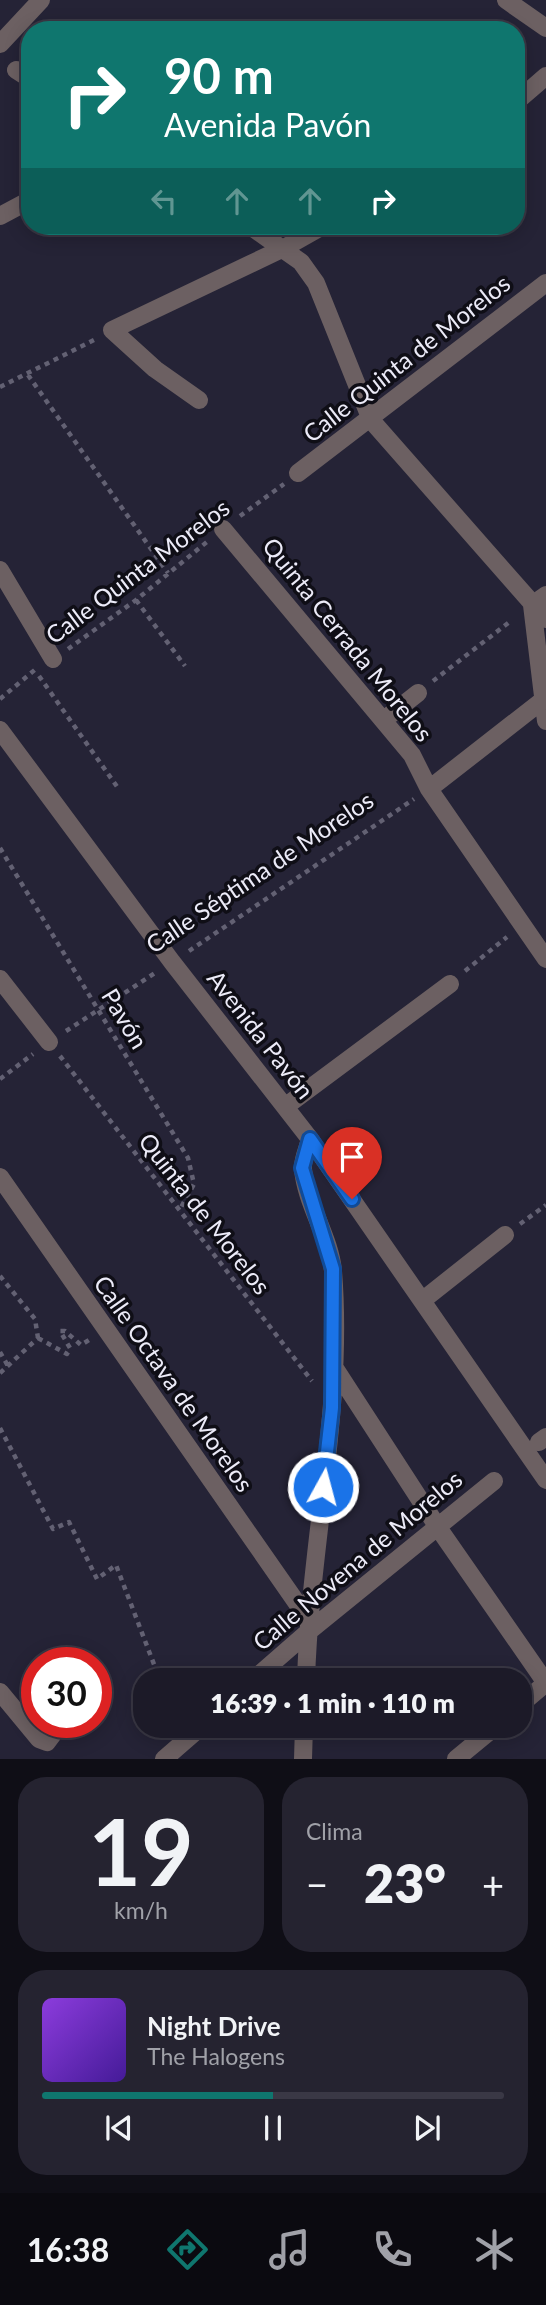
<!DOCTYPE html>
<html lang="es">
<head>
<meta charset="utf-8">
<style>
  body { margin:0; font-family:Lato,sans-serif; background:#252330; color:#f1f3f6; height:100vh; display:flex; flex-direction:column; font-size:26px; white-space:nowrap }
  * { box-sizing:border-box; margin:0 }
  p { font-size:23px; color:#a0a1a8 }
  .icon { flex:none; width:38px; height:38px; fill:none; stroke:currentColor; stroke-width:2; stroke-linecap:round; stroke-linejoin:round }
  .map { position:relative; height:1759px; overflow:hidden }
  .sheet { display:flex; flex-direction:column; gap:18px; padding:18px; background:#0f0e16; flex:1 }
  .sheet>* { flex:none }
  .hud { position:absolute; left:21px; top:21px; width:504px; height:214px; border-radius:28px; box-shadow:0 4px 18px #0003,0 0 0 2px #3a3845; background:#0f766e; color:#fff; overflow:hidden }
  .speed { position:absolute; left:21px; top:1647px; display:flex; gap:14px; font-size:35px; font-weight:700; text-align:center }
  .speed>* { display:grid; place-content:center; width:91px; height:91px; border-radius:50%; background:#1c1a28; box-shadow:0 4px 18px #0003,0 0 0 2px #3a3845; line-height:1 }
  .speed .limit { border:10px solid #d22; background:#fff; color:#111 }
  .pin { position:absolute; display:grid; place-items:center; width:60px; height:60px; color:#fff; margin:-72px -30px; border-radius:50% 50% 50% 0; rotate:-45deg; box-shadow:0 0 7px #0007 }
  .pin .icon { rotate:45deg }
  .me { position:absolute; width:77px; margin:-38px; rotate:7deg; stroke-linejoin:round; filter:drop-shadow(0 0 5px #0008) }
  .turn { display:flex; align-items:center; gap:24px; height:147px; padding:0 28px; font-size:32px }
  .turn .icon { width:91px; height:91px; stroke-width:2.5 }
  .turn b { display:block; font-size:49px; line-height:60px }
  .lanes { display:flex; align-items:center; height:66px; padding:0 28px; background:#0003; justify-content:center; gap:35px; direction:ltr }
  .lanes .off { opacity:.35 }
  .big { font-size:52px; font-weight:800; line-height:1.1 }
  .sheet .card { flex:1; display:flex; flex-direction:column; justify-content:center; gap:10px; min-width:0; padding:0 24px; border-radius:28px; background:#252330 }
  .sheet .dial { align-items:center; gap:0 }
  .dial b { font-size:91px; line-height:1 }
  .song { display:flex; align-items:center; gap:21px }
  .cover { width:84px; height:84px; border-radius:10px; background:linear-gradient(135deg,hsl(270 70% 55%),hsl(260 70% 35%)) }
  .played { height:7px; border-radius:4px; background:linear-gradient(90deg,#0f766e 50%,#3a3845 50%) }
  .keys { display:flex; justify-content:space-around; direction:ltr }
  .heat { display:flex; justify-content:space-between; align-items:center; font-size:38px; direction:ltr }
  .sheet .tiles { flex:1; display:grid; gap:18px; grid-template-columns:1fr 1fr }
  .card:last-child { grid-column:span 2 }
  .trip { position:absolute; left:133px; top:1668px; width:399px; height:70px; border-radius:28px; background:#1c1a28; box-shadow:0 4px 18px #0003,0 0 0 2px #3a3845; font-weight:800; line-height:70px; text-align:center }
  .menu { display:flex; height:112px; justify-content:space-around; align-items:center; background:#0b0a10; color:#a0a1a8 }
  .menu .icon { width:49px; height:49px }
  .menu .current { color:#0f766e }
  .menu b { font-size:32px; color:#f1f3f6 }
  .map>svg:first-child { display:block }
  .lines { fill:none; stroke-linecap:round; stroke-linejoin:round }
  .path { stroke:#636173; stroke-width:4.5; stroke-dasharray:5 5; stroke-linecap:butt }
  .minor { stroke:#6c6062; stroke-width:18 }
  .route-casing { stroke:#114b97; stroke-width:18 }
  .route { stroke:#1a73e8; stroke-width:12 }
  .labels { text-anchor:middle; stroke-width:7; stroke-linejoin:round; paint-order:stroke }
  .street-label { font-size:24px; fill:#ecebf8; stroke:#0f0e16 }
</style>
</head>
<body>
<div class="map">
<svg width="546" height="1759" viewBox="0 0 546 1759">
  <rect width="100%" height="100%" fill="#252336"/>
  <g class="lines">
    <path class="path" d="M28,375L168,573
      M0,387L96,339
      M240,516L284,484
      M136,600L185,666
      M68,649L136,600L208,541
      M39,676L118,788
      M433,681L512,620
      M0,699L37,668
      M0,848L188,1158L194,1184L179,1211
      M189,951L414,799
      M465,971L507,937
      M66,1031L155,973
      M60,1056L312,1381
      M0,1079L33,1054
      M520,1224L546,1205
      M0,1276L35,1319L38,1338
      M38,1338L67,1354L70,1348L60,1331H65L81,1345L89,1340
      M0,1352L8,1366
      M0,1373L38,1338
      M0,1428L53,1529L69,1522L97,1579L116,1565L160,1680"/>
    <path class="minor" d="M506,0L546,28
      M0,44L41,0
      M16,70L30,79
      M516,102L546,76
      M0,216L30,200
      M250,226L301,262L316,283L371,420L546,619
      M199,400L155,369L112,330L284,248L323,226
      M298,473L546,283
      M223,529L412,755L429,789L546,959
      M0,570L53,659
      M546,595L532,605L546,721
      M385,719L418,693
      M0,730L172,962L310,1139L546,1480
      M429,789L543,700
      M0,979L49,1042
      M286,1106L450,984
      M0,1177L308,1619
      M423,1300L505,1235
      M334,1367L437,1526L546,1683
      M539,1442L546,1437
      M253,1680L308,1632L494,1481
      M306,1680C310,1544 344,1408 333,1271C330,1237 306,1204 303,1169C302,1160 308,1148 310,1139
      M0,1692L39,1739L47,1742L62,1722
      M520,1705L546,1683
      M164,1759L202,1726
      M303,1759L304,1726
      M456,1759L496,1726"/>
  </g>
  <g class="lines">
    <g class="route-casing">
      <path id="route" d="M323,1487L332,1408L333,1269L302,1168L310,1139L352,1199"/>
    </g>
    <use href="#route" class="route"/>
  </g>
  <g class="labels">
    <g class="street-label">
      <text transform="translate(407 359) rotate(-38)" y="8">Calle Quinta de Morelos</text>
      <text transform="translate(138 572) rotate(-37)" y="8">Calle Quinta Morelos</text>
      <text transform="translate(347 640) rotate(51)" y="8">Quinta Cerrada Morelos</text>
      <text transform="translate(260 873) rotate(-34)" y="8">Calle Séptima de Morelos</text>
      <text transform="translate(124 1019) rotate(59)" y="8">Pavón</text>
      <text transform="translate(260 1035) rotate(52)" y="8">Avenida Pavón</text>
      <text transform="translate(204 1214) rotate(52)" y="8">Quinta de Morelos</text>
      <text transform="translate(173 1384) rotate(55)" y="8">Calle Octava de Morelos</text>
      <text transform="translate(358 1561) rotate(-40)" y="8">Calle Novena de Morelos</text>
    </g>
  </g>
</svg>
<div class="speed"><div class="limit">30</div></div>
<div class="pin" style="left:352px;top:1199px;background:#d93025"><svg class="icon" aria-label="arrive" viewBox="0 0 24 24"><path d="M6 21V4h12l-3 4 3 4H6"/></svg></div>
<svg class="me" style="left:323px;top:1487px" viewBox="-20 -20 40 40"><circle r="17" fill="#1a73e8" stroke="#fff" stroke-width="3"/><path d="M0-11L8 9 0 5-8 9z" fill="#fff"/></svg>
<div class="trip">16:39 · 1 min · 110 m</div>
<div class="hud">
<div class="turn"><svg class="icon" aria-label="right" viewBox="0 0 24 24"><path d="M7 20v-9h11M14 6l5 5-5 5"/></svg><div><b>90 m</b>Avenida Pavón</div></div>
<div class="lanes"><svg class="icon off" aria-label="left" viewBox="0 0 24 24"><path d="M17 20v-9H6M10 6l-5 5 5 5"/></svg><svg class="icon off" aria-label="ahead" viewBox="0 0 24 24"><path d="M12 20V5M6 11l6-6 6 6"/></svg><svg class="icon off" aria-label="ahead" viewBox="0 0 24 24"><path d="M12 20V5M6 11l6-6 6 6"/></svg><svg class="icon" aria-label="right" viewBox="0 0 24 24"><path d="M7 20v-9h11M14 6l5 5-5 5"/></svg></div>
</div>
</div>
<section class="sheet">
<div class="tiles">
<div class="card dial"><b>19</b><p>km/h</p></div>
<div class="card"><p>Clima</p>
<div class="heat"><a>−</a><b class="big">23°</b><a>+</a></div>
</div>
<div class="card">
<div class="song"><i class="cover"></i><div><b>Night Drive</b><p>The Halogens</p></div></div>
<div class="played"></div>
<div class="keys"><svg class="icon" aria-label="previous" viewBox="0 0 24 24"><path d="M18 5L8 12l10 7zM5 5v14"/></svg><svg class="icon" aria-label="pause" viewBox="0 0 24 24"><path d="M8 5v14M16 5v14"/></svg><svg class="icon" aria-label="next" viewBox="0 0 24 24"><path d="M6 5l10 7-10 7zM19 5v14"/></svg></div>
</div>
</div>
</section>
<nav class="menu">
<b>16:38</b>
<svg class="icon current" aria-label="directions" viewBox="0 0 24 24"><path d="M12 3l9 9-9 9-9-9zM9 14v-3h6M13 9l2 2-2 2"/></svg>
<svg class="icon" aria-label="music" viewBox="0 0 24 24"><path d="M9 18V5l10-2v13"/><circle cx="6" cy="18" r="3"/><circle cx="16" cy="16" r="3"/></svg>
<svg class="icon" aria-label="phone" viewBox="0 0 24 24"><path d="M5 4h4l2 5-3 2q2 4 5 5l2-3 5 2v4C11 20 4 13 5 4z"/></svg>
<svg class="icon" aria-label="climate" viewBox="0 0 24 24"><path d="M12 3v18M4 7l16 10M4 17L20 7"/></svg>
</nav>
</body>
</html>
